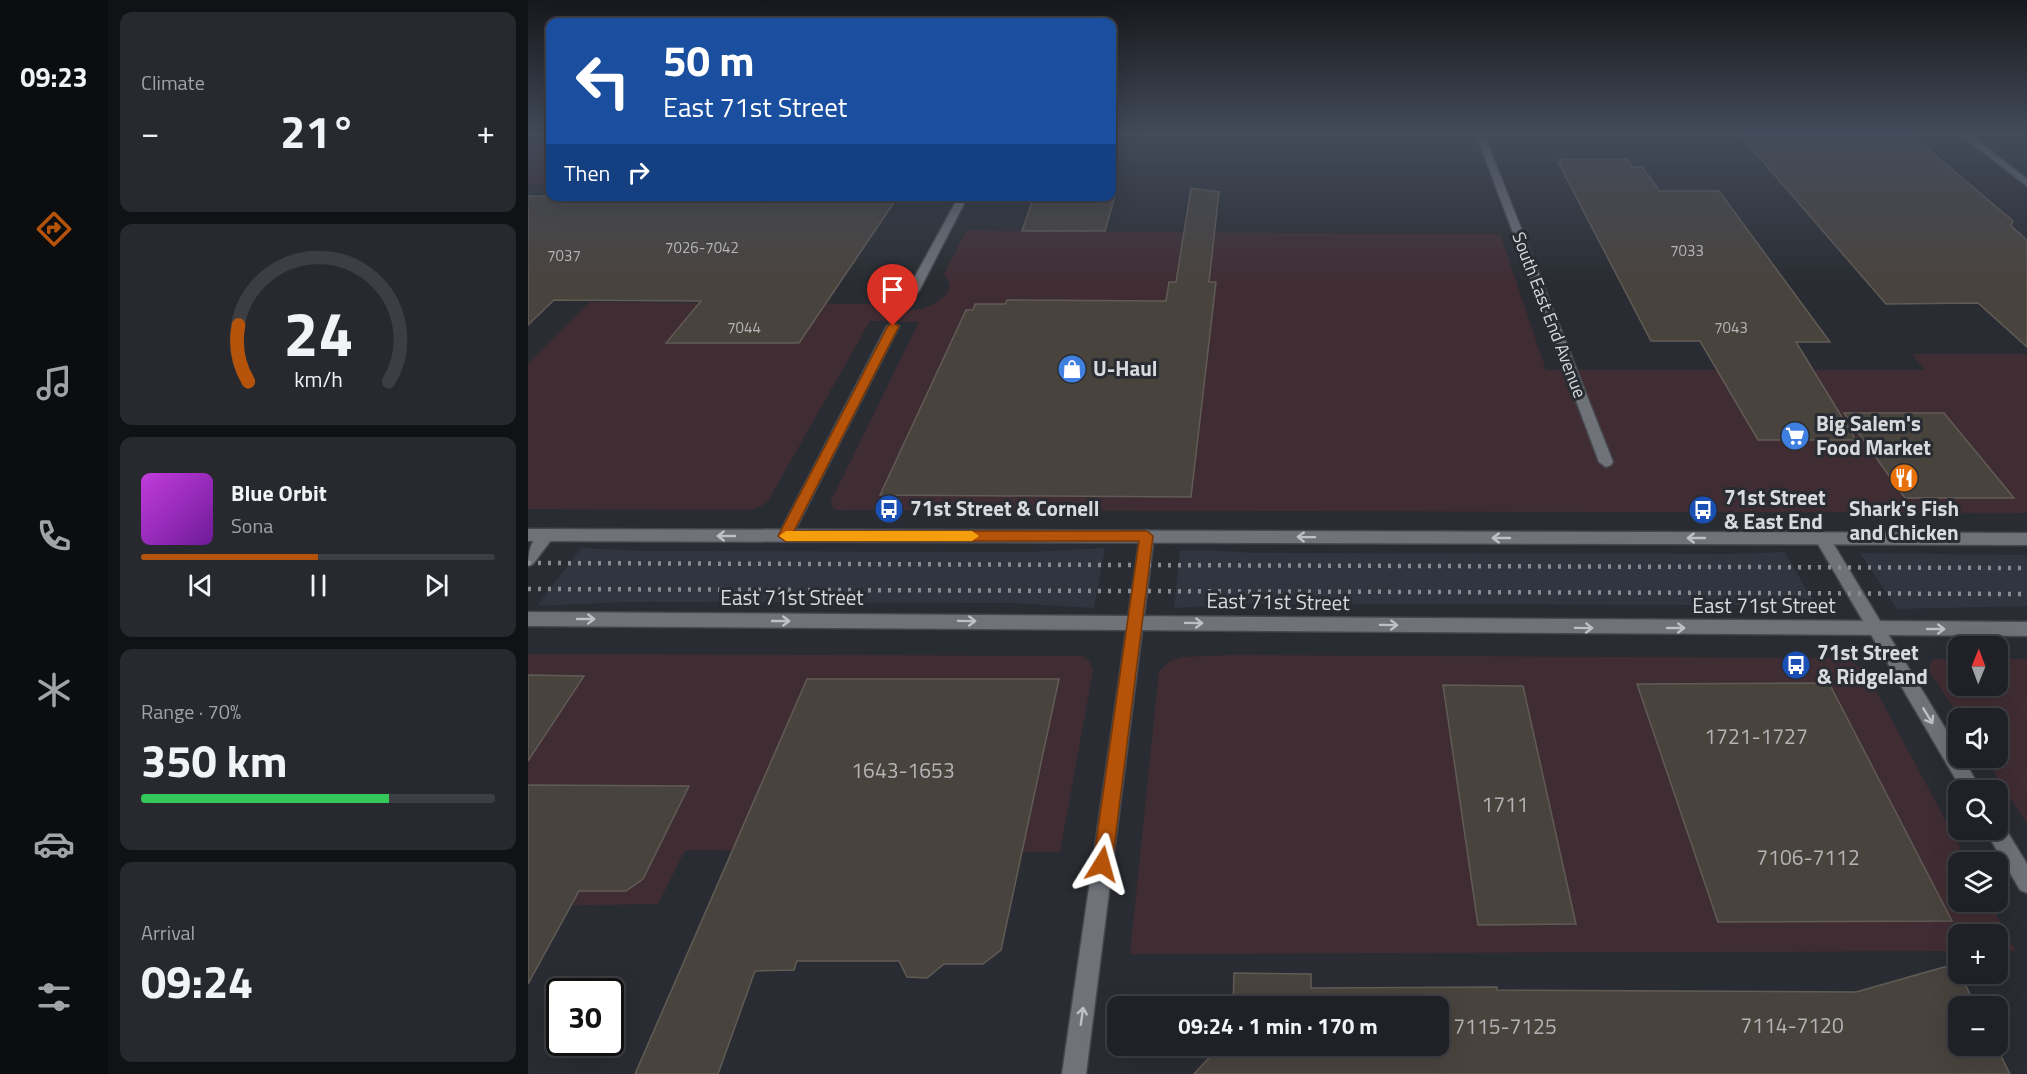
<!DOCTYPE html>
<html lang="en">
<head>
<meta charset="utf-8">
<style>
  body { margin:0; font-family:"Titillium Web",sans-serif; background:#27292e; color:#f1f3f6; height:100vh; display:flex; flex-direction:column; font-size:22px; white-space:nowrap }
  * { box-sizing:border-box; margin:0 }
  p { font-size:20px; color:#a1a3a7 }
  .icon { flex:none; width:33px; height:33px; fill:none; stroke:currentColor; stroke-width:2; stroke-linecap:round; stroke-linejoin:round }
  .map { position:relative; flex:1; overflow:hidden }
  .sheet { display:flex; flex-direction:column; gap:12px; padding:12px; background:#111215; width:420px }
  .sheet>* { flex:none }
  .guide { position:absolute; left:18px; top:18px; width:570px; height:183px; border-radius:12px; box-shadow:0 6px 24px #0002,0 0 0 2px #3c3e43; background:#1a4fa0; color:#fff; overflow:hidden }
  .needle { width:39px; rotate:1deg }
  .buttons { position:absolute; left:1420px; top:636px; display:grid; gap:12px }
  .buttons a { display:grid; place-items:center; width:60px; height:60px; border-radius:12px; background:#1f2126; box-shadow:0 6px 24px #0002,0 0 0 2px #3c3e43; font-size:30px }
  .speed { position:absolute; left:18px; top:978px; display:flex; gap:12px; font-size:30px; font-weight:700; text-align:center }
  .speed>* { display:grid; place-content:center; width:78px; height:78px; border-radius:50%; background:#1f2126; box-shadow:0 6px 24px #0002,0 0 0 2px #3c3e43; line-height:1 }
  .speed .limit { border:3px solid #111; border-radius:9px; background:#fff; color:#111 }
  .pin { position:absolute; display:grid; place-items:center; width:51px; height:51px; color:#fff; margin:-62px -26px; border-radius:50% 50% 50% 0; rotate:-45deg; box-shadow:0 0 6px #0007 }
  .pin .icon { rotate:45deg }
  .me { position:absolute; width:66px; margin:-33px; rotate:8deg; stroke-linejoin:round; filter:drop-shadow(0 0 4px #0008) }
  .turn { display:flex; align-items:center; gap:21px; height:126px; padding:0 18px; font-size:27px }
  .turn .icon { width:78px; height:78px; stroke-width:2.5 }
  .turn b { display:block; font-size:42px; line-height:51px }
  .then { display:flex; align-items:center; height:57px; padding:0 18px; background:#0003; gap:12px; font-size:22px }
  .big { font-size:45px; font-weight:700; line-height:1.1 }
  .sheet .tile { flex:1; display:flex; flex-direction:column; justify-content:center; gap:9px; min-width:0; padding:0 21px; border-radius:12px; background:#27292e }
  .sheet .dial { align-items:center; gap:0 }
  .dial svg { height:156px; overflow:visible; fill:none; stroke:#3c3e43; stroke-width:7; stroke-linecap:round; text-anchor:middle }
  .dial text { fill:#f1f3f6; stroke:none }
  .song { display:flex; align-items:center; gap:18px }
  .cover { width:72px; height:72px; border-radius:9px; background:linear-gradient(135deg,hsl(290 70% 55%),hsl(280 70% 35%)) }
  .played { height:6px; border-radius:3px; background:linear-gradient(90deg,#b45309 50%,#3c3e43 50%) }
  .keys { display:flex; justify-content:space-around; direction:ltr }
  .heat { display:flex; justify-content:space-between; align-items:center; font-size:33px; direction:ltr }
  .charge { height:9px; border-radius:4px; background:linear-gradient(90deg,#34c759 70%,#3c3e43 0) }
  .trip { position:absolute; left:579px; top:996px; width:342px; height:60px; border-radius:12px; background:#1f2126; box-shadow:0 6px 24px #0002,0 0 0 2px #3c3e43; font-weight:700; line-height:60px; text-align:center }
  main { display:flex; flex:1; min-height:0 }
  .dock { display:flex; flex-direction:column; width:108px; justify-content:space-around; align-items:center; background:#0c0d0f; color:#a1a3a7 }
  .dock .icon { width:42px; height:42px }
  .dock .on { color:#b45309 }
  .dock b { font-size:27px; color:#f1f3f6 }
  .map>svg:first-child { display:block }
  .commercial { fill:#402d33 }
  .built { fill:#303540 }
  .building { fill:#49433e; stroke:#615b56; stroke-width:1.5 }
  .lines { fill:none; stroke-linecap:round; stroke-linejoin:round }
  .street-casing { stroke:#45474d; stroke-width:3 }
  .secondary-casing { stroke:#45474d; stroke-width:3 }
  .street { fill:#6f7279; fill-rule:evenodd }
  .secondary { fill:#6f7279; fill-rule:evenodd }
  .rail { stroke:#898b90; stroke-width:4.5; stroke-dasharray:3 7; stroke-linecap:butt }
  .oneway { stroke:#bec0c5 }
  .route { fill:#b45309; stroke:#753606; stroke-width:1.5 }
  .slow { fill:#f59e0b }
  .labels { text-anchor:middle; stroke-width:6; stroke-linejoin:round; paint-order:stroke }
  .far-number-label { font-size:15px; fill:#b4b4b6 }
  .far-street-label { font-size:18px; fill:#d8dade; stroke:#292c32 }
  .poi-label { font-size:21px; font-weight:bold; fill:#d8dade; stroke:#292c32; text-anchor:start }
  .street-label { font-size:21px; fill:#d8dade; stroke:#292c32 }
  .near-number-label { font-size:21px; fill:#b4b4b6 }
</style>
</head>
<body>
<main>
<nav class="dock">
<b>09:23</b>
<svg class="icon on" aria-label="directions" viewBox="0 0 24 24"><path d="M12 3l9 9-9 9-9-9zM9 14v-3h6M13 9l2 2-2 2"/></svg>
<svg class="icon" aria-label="music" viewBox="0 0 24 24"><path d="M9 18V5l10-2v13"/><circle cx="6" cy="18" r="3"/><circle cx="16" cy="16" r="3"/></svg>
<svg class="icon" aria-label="phone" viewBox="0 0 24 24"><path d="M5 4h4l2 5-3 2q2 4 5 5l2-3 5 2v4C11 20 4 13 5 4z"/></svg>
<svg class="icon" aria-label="climate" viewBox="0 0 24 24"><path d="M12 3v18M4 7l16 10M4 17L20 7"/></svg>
<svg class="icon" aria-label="car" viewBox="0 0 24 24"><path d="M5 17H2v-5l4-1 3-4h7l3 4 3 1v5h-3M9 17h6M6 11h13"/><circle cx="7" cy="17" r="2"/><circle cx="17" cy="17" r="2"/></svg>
<svg class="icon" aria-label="filters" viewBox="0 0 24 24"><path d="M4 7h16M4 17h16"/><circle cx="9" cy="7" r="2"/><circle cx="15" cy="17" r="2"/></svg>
</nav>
<section class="sheet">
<div class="tile"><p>Climate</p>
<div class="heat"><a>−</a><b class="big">21°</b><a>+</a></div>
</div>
<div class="tile dial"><svg viewBox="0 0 100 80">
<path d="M14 69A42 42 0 1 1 86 69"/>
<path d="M14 69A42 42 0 0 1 9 40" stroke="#b45309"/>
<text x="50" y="56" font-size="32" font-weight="700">24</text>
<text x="50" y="72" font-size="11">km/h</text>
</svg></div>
<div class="tile">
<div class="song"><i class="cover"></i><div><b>Blue Orbit</b><p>Sona</p></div></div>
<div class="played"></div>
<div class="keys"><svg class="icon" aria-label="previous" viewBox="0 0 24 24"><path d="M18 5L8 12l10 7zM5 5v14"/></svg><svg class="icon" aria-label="pause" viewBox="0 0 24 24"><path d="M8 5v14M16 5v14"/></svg><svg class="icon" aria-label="next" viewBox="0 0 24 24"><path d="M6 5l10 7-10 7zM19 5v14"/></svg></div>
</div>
<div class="tile"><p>Range · 70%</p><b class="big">350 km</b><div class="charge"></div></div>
<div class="tile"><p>Arrival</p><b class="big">09:24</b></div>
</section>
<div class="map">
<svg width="1499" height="1074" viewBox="0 0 1499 1074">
  <rect width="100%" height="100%" fill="#292c32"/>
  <path class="commercial" d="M14,134H22V184H0V144Z
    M438,231L972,234L1018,370H1397L1384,354H1499V513L309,510L303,506V501L391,322L342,321L240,501L233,506L222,510L0,509V364L62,302L349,304L372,310L393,309L406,304L419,294L422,285L416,274Z
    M0,654L554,656L562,662L565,670L532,852L157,850L130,904L0,906Z
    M707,655L1318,658L1338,672L1440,862H1431V902H1461L1488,951H1470V934H1431V951L602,954L631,671L641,662L653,657Z
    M1406,659H1431V686H1470V659H1499V824L1457,758H1470V718H1432L1402,672L1401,665Z"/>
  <path class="built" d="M53,548L114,551L503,552L577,548L566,608L482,603L97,602L9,606Z
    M673,550L728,553L1208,554L1257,552L1289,608L1216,605L717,604L646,608L652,551Z
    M1332,553L1499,555V606L1369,609Z"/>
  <path class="building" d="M1211,134H1380L1388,139L1485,221L1483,226L1499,240V347L1450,303L1358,304Z
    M1032,159H1100L1104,167H1114L1132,191H1191L1302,342H1268L1328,440H1230L1172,341H1123L1030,162H1033Z
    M663,188L691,192L681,282H688L663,497L352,495L438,310H445L447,304H477L479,300L638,301L641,282H648Z
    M0,196H135L131,200L367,201L271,343H138L173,301L26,300L0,325Z
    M506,196H587L577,231H494Z
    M1316,413H1416L1486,498H1377Z
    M0,675L56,676L0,761Z
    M279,679H531L473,950L455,964H416L399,978L379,977L371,961H269L266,970L227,971L190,1074H107Z
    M1301,683L1359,795L1424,921L1190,922L1109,684Z
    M915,685L995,686L1048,924L950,925Z
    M0,785L161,786L115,879L98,891H51L0,984Z
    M1427,964L1448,1006H1431V1046H1468L1482,1074H666L692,1046H910V1006H705L706,973L783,974V988L969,987V990L1328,992Z"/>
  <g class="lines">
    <g class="street-casing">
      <path id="street" d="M948,134H956L1085,462L1083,465L1078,467L1071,462Z
        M1431,134H1441L1499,179V186Z
        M431,196H440L391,291L389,293H381L379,291Z
        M365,323L371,326L264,536L262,540H252L250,536L359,326Z
        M20,529L25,531L27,535L5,564L0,566C0,551 4,534 20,529Z
        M619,530L624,532L626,536L558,1074H534L612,536L614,532Z
        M1295,533L1300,535L1431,751V758H1435L1453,790H1434L1287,539L1290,535Z
        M1470,822L1474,823L1499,864V893L1492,890L1457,830H1470Z"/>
    </g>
    <g class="secondary-casing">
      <path id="secondary" d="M0,529L1499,533V545L0,541Z
        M0,612L1499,622V636L0,626Z"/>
    </g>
    <use href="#street" class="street"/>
    <use href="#secondary" class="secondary"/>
    <path class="rail" d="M0,563L1499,568
      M0,589L1499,594"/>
  </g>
  <defs><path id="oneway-shaft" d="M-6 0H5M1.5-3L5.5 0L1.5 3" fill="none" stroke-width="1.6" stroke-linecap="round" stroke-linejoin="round" transform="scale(1.5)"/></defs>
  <g class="oneway">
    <use href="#oneway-shaft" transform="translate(198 536) rotate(-180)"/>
    <use href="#oneway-shaft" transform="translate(778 537) rotate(-179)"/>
    <use href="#oneway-shaft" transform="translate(973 538) rotate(180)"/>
    <use href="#oneway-shaft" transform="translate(1168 538) rotate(180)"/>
    <use href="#oneway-shaft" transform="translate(58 619)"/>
    <use href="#oneway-shaft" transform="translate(253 621)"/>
    <use href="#oneway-shaft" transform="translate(439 621) rotate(1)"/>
    <use href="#oneway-shaft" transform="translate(666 623) rotate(1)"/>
    <use href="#oneway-shaft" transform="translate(861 625) rotate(1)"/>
    <use href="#oneway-shaft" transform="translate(1056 628) rotate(1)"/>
    <use href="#oneway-shaft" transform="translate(1148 628)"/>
    <use href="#oneway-shaft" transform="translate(1408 629)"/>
    <use href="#oneway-shaft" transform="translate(1400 716) rotate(59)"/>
    <use href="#oneway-shaft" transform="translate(554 1016) rotate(-82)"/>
  </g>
  <linearGradient id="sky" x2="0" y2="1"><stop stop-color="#17181c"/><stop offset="0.47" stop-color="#434b5a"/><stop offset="1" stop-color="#434b5a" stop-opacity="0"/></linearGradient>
  <rect width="1499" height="285" fill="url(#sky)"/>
  <path class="route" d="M365,323L371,326L266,531H619L625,536L584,864L581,871L574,874L568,871L565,864L611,541H257L250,536L360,326Z"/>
  <path class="slow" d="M258,531H444L451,536L444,541H258L251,536Z"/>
  <defs>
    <g id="shop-disc" transform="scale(1.5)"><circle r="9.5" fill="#3f7fe0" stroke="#292c32"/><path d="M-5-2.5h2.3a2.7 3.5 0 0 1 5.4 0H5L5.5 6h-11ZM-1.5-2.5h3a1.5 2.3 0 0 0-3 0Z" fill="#fff"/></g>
    <g id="supermarket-disc" transform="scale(1.5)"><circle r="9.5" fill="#3f7fe0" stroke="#292c32"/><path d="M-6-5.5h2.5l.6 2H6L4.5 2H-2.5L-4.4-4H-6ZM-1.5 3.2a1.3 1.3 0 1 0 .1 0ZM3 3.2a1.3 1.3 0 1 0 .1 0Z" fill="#fff"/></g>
    <g id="restaurant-disc" transform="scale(1.5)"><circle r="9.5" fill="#e8710a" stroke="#292c32"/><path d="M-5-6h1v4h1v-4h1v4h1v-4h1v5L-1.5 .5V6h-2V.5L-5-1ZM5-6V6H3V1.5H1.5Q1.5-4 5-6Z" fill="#fff"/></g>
    <g id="bus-disc" transform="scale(1.5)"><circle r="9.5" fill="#1a4fb4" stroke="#292c32"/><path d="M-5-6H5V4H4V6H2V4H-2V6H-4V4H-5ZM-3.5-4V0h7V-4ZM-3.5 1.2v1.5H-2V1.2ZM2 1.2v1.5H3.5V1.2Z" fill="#fff"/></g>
  </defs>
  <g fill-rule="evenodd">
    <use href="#shop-disc" x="544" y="369"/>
    <use href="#supermarket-disc" x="1267" y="436"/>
    <use href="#restaurant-disc" x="1376" y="478"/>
    <use href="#bus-disc" x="361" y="509"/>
    <use href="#bus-disc" x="1175" y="510"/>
    <use href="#bus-disc" x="1268" y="665"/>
  </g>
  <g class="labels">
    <g class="far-number-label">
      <text x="174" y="253">7026-7042</text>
      <text x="1159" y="256">7033</text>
      <text x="36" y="261">7037</text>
      <text x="216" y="333">7044</text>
      <text x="1203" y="333">7043</text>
    </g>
    <g class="far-street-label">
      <text transform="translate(1021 315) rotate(69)" y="6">South East End Avenue</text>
    </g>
    <g class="poi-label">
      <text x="565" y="376">U-Haul</text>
      <text x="1288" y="431">Big Salem's<tspan x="1288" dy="24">Food Market</tspan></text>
      <text x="1196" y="505">71st Street<tspan x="1196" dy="24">&amp; East End</tspan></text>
      <text x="382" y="516">71st Street &amp; Cornell</text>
      <text x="1376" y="516" text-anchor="middle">Shark's Fish<tspan x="1376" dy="24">and Chicken</tspan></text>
      <text x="1289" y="660">71st Street<tspan x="1289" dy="24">&amp; Ridgeland</tspan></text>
    </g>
    <g class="street-label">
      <text x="264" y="605">East 71st Street</text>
      <text transform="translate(750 602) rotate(1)" y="7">East 71st Street</text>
      <text x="1236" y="613">East 71st Street</text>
    </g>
    <g class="near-number-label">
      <text x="1228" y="744">1721-1727</text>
      <text x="375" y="778">1643-1653</text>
      <text x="977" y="812">1711</text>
      <text x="1280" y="865">7106-7112</text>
      <text x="1264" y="1033">7114-7120</text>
      <text x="977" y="1034">7115-7125</text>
    </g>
  </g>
</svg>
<div class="buttons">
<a><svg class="needle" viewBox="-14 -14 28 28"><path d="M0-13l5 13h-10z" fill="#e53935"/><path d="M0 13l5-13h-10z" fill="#a1a3a7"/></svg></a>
<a><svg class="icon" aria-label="sound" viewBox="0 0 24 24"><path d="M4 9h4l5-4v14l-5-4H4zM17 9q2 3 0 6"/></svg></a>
<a><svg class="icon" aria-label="search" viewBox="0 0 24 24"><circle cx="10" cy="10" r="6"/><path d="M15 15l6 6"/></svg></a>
<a><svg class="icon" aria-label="layers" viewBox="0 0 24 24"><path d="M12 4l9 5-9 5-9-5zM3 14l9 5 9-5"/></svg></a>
<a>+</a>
<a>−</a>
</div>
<div class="speed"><div class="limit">30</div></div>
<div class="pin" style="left:365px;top:326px;background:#d93025"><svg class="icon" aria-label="arrive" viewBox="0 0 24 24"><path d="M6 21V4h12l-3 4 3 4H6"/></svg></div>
<svg class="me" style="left:574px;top:864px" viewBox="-20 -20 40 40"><path d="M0-17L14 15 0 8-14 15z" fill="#b45309" stroke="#fff" stroke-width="4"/></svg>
<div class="trip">09:24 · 1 min · 170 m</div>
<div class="guide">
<div class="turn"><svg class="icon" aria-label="left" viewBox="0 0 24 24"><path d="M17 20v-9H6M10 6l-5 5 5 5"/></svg><div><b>50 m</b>East 71st Street</div></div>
<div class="then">Then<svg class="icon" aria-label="right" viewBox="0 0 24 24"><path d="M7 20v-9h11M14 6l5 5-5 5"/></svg></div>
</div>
</div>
</main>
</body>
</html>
